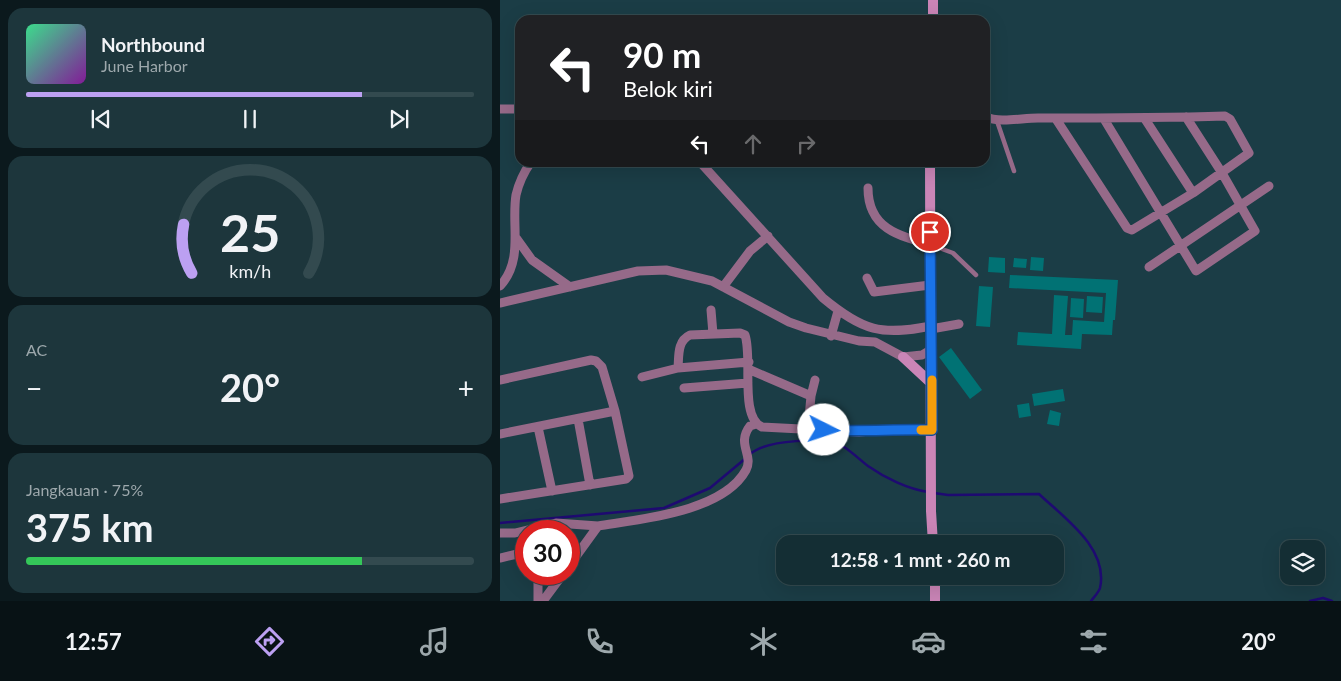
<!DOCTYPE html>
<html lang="id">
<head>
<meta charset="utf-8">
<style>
  body { margin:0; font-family:Lato,sans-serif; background:#1d363c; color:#f1f3f6; height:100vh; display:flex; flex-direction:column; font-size:19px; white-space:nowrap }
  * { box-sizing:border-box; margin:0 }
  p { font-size:16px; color:#9da8ac }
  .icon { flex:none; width:28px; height:28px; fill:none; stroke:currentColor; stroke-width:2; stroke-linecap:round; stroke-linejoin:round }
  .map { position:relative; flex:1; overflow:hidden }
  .panel { display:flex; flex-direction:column; gap:8px; padding:8px; background:#0b191d; width:500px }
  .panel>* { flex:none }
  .banner { position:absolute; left:15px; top:15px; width:475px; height:152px; border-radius:15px; box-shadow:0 5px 20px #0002,0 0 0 1px #334a4f; background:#202124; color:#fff; overflow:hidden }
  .buttons { position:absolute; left:780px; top:540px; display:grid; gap:10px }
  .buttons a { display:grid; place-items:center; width:45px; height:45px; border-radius:10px; background:#142e34; box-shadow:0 5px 20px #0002,0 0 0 1px #334a4f; font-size:25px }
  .speed { position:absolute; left:15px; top:520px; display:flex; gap:10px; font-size:25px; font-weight:700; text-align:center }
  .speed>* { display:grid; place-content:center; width:65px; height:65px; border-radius:50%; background:#142e34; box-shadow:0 5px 20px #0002,0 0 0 1px #334a4f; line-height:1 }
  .speed .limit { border:8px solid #d22; background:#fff; color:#111 }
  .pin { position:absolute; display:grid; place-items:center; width:42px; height:42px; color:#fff; margin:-21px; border:2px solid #fff; border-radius:50%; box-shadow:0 1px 5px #0007 }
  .me { position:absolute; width:55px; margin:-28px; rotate:94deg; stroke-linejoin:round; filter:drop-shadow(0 0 4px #0008) }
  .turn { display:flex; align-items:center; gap:18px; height:105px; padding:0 25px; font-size:22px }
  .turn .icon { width:65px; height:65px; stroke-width:2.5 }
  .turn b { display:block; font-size:35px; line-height:42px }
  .lanes { display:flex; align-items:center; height:48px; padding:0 25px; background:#0003; justify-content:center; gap:25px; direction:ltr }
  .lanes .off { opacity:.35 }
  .big { font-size:38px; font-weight:700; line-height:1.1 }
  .panel .card { flex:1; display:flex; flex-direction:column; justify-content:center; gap:8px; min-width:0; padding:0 18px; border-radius:15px; background:#1d363c }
  .panel .dial { align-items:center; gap:0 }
  .dial svg { height:130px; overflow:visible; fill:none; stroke:#334a4f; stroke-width:7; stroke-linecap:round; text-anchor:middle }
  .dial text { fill:#f1f3f6; stroke:none }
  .song { display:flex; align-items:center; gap:15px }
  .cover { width:60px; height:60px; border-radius:8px; background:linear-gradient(135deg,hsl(150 70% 55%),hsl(290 70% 35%)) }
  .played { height:5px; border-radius:2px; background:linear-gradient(90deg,#bca0f2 75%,#334a4f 75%) }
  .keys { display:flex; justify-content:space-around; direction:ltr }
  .heat { display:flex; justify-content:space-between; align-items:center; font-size:28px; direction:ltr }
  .charge { height:8px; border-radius:4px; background:linear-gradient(90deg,#34c759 75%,#334a4f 0) }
  .trip { position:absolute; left:276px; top:535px; width:288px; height:50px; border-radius:15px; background:#142e34; box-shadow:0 5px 20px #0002,0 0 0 1px #334a4f; font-weight:700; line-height:50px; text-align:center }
  .tabs { display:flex; height:80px; justify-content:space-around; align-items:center; background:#081215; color:#9da8ac }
  .tabs .icon { width:35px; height:35px }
  .tabs .current { color:#bca0f2 }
  .tabs b { font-size:22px; color:#f1f3f6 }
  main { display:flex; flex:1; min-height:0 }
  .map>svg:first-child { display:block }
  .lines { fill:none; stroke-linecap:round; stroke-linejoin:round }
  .stream { stroke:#1e0a71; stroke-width:2.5 }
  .building { fill:#017274 }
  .lane { stroke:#966a89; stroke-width:4.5 }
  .street { stroke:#966a89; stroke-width:9 }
  .secondary { stroke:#ca85b7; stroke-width:10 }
  .route-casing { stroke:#114b97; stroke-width:12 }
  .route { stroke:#1a73e8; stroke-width:9 }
  .slow { stroke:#f59e0b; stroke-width:9 }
</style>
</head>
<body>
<main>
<section class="panel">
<div class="card">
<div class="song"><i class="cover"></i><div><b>Northbound</b><p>June Harbor</p></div></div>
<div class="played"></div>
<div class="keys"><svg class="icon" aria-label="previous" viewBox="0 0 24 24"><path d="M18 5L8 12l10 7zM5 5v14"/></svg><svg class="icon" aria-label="pause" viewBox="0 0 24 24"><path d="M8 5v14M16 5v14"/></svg><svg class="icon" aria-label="next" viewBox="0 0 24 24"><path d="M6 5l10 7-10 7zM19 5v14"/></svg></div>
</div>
<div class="card dial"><svg viewBox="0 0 100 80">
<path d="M14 69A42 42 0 1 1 86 69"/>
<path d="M14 69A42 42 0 0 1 9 39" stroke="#bca0f2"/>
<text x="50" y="56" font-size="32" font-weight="700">25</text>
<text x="50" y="72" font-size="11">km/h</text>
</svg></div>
<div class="card"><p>AC</p>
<div class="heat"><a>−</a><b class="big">20°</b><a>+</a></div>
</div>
<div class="card"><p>Jangkauan · 75%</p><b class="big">375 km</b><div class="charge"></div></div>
</section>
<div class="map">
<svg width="841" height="601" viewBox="0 0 841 601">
  <rect width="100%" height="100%" fill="#1b3d46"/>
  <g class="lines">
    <path class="stream" d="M250,454C267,440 324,436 344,447C352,452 360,460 368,466C385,478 408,489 428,492
      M434,493L448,495L539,494C563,517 609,548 600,588C599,592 594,597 591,601
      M0,523L164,508L210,488L246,458
      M810,601L823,598L832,601"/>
  </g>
  <path class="building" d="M489,257L505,258V273L488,272Z
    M531,257L544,258L543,271L530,270Z
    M514,258L527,259L526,268L513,267Z
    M510,275L618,280L615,320H613L612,335L582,334L581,349L517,345L518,332L552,334L554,295L568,296L565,335H572L573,320L604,322L606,293L509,288Z
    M479,286L493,287L490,327L476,326Z
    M587,296L603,297L602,313L586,312Z
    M571,298L584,299L583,318L570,317Z
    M451,348L482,390L470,399L439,357Z
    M563,389L565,401L534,406L532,394Z
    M529,403L531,416L519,418L517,405Z
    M550,410L561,413L559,426L547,424Z"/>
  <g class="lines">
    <path class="lane" d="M497,121L514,171
      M431,245L453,253L476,275"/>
    <path class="street" d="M0,109H20
      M485,117C501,123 521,118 538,118C600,118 662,118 725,116L730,119L749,153L693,193L632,230L627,228L556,119
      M604,119L696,271L755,231L722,173L686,117
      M645,119L693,193
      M200,162L323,298C363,331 381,336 431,326
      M368,188C368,228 398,236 430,244
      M17,239L32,260L70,287
      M649,267L769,186
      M367,278L374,292L430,285
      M0,286C24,260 11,225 16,195C19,182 24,172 31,162
      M223,287L250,251L268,236
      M0,303L138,271L166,270L212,281L289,322L306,328L359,341L375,342L403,357L422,355L432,349
      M211,310L213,334
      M431,329L459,324
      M331,336L338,311
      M249,362L178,368C179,356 177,341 190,335L240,333L245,335C253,358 239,417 262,427L359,432L398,429L432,430
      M248,369L311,396L308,429
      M142,377L178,368
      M0,380L91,360L96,361L102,367L115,411L129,476L126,479L0,499
      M184,388L248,383
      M311,396L315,380
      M78,419L90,485
      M38,427L52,491
      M0,434L115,411
      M0,533H15L56,523L98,526
      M0,558L26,552
      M69,566L98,526C141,519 223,512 246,470C254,455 236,444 250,426L256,424
      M38,574V601
      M43,601L63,574"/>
    <path class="secondary" d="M433,20V0
      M430,162L431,511L433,544
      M403,357L432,384
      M435,576V601"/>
  </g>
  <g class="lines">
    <g class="route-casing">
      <path id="route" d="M324,430C361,432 396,429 432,430L430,232"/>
    </g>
    <use href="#route" class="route"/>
    <path class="slow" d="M421,430H432V380"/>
  </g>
</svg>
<div class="buttons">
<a><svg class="icon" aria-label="layers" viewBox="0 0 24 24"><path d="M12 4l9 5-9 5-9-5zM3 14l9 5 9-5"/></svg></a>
</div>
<div class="speed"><div class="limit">30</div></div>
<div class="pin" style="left:430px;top:232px;background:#d93025"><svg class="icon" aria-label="arrive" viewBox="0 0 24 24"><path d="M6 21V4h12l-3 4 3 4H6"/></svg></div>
<svg class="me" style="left:324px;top:430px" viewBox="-20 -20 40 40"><circle r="19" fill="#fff"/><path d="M0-13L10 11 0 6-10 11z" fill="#1a73e8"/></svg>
<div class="trip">12:58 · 1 mnt · 260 m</div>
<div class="banner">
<div class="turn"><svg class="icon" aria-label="left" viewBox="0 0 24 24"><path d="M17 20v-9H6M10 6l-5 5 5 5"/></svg><div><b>90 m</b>Belok kiri</div></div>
<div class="lanes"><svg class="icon" aria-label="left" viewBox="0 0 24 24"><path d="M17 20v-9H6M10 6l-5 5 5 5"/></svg><svg class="icon off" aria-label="ahead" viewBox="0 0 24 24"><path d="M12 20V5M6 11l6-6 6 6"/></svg><svg class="icon off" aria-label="right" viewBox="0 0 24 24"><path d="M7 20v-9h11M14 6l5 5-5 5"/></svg></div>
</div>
</div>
</main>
<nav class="tabs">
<b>12:57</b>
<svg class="icon current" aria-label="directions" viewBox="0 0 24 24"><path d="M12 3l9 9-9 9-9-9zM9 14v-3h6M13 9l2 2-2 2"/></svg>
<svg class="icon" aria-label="music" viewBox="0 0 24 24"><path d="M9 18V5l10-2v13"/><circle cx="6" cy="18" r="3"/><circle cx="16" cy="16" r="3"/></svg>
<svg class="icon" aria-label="phone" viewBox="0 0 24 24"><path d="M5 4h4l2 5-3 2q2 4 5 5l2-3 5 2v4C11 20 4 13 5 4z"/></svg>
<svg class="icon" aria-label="climate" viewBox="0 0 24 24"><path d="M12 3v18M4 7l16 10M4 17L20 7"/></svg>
<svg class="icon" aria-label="car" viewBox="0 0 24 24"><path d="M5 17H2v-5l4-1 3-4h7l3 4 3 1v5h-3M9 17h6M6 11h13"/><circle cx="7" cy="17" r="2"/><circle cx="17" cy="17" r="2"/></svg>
<svg class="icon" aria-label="filters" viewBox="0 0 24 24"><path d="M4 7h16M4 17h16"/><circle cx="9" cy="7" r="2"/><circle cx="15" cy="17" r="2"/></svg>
<b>20°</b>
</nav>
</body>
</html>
